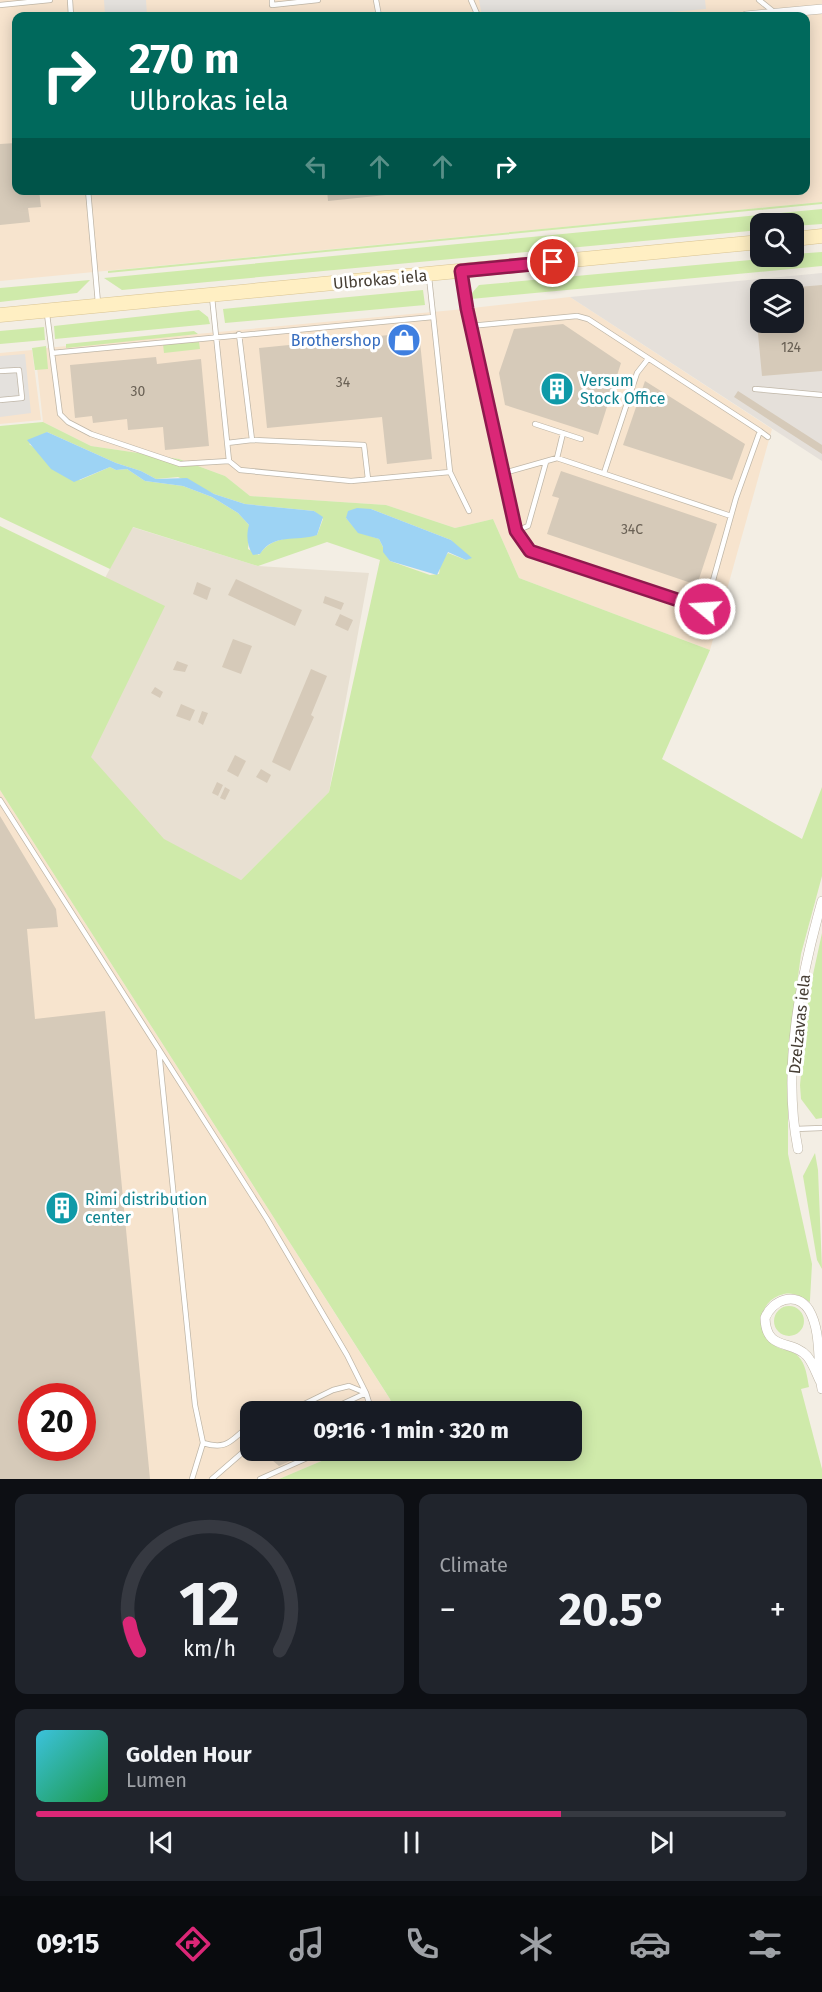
<!DOCTYPE html>
<html lang="en">
<head>
<meta charset="utf-8">
<style>
  body { margin:0; font-family:"Fira Sans",sans-serif; background:#20242c; color:#f1f3f6; height:100vh; display:flex; flex-direction:column; font-size:22px; white-space:nowrap }
  * { box-sizing:border-box; margin:0 }
  p { font-size:20px; color:#9ea1a6 }
  .icon { flex:none; width:33px; height:33px; fill:none; stroke:currentColor; stroke-width:2; stroke-linecap:round; stroke-linejoin:round }
  .map { position:relative; height:1479px; overflow:hidden }
  .drawer { display:flex; flex-direction:column; gap:15px; padding:15px; background:#0d0f14; flex:1 }
  .drawer>* { flex:none }
  .banner { position:absolute; left:12px; top:12px; width:798px; height:183px; border-radius:12px; box-shadow:0 3px 15px #0003; background:#00695c; color:#fff; overflow:hidden }
  .tools { position:absolute; left:750px; top:213px; display:grid; gap:12px }
  .tools a { display:grid; place-items:center; width:54px; height:54px; border-radius:12px; background:#171b24; box-shadow:0 3px 15px #0003; font-size:30px }
  .speed { position:absolute; left:18px; top:1383px; display:flex; gap:12px; font-size:30px; font-weight:700; text-align:center }
  .speed>* { display:grid; place-content:center; width:78px; height:78px; border-radius:50%; background:#171b24; box-shadow:0 3px 15px #0003; line-height:1 }
  .speed .limit { border:9px solid #d22; background:#fff; color:#111 }
  .pin { position:absolute; display:grid; place-items:center; width:51px; height:51px; color:#fff; margin:-26px; border:3px solid #fff; border-radius:50%; box-shadow:0 2px 6px #0007 }
  .me { position:absolute; width:66px; margin:-33px; rotate:288deg; stroke-linejoin:round; filter:drop-shadow(0 0 4px #0008) }
  .turn { display:flex; align-items:center; gap:21px; height:126px; padding:0 18px; font-size:27px }
  .turn .icon { width:78px; height:78px; stroke-width:2.5 }
  .turn b { display:block; font-size:42px; line-height:51px }
  .lanes { display:flex; align-items:center; height:57px; padding:0 18px; background:#0003; justify-content:center; gap:30px; direction:ltr }
  .lanes .off { opacity:.35 }
  .big { font-size:45px; font-weight:700; line-height:1.1 }
  .drawer .widget { flex:1; display:flex; flex-direction:column; justify-content:center; gap:9px; min-width:0; padding:0 21px; border-radius:12px; background:#20242c }
  .drawer .dial { align-items:center; gap:0 }
  .dial svg { height:156px; overflow:visible; fill:none; stroke:#363941; stroke-width:7; stroke-linecap:round; text-anchor:middle }
  .dial text { fill:#f1f3f6; stroke:none }
  .song { display:flex; align-items:center; gap:18px }
  .cover { width:72px; height:72px; border-radius:9px; background:linear-gradient(135deg,hsl(190 70% 55%),hsl(140 70% 35%)) }
  .played { height:6px; border-radius:3px; background:linear-gradient(90deg,#db2777 70%,#363941 70%) }
  .keys { display:flex; justify-content:space-around; direction:ltr }
  .heat { display:flex; justify-content:space-between; align-items:center; font-size:33px; direction:ltr }
  .drawer .tiles { flex:1; display:grid; gap:15px; grid-template-columns:1fr 1fr }
  .widget:last-child { grid-column:span 2 }
  .trip { position:absolute; left:240px; top:1401px; width:342px; height:60px; border-radius:12px; background:#171b24; box-shadow:0 3px 15px #0003; font-weight:700; line-height:60px; text-align:center }
  .tabs { display:flex; height:96px; justify-content:space-around; align-items:center; background:#090b0e; color:#9ea1a6 }
  .tabs .icon { width:42px; height:42px }
  .tabs .current { color:#db2777 }
  .tabs b { font-size:27px; color:#f1f3f6 }
  .map>svg:first-child { display:block }
  .residential { fill:#e8e0d2 }
  .commercial { fill:#f7e4ce; fill-rule:evenodd }
  .industrial { fill:#e5e0da; fill-rule:evenodd }
  .green { fill:#cfeaaa; fill-rule:evenodd }
  .parking { fill:#e4e1dd }
  .water { fill:#9dd3f4 }
  .building { fill:#d6cab9; fill-rule:evenodd }
  .lines { fill:none; stroke-linecap:round; stroke-linejoin:round }
  .lane-casing { stroke:#bfb6a7; stroke-width:6 }
  .street-casing { stroke:#bfb6a7; stroke-width:10 }
  .secondary-casing { stroke:#d9c493; stroke-width:15 }
  .lane { stroke:#fff; stroke-width:4.5 }
  .street { stroke:#fff; stroke-width:9 }
  .secondary { stroke:#ffefc3; stroke-width:14 }
  .route-casing { stroke:#8e194d; stroke-width:15 }
  .route { stroke:#db2777; stroke-width:10 }
  .labels { text-anchor:middle; stroke-width:6; stroke-linejoin:round; paint-order:stroke }
  .number-label { font-size:14px; fill:#6a6155 }
  .street-label { font-size:16px; fill:#463e34; stroke:#fff }
  .shop-label { font-size:16px; fill:#366cbe; stroke:#fff; text-anchor:end }
  .culture-label { font-size:16px; fill:#0d838f; stroke:#fff; text-anchor:start }
</style>
</head>
<body>
<div class="map">
<svg width="822" height="1479" viewBox="0 0 822 1479">
  <rect width="100%" height="100%" fill="#f3eee4"/>
  <path class="residential" d="M132,527L258,566L369,573L329,792L241,880L65,810L26,727Z"/>
  <path class="commercial" d="M0,0H822V202L0,281ZM16,16H806V190H16Z
    M570,297L772,429L710,650L519,578L493,519L455,528L386,505L250,496L225,476L179,459L91,446L43,422L35,349L454,310Z
    M32,350L41,420L0,424V353Z
    M0,790L393,1404L394,1411L250,1412V1450L345,1451L279,1479H0ZM32,1396H82V1448H32Z"/>
  <path class="industrial" d="M822,273V461L570,297ZM760,290H794V322H760Z"/>
  <path class="green" d="M822,202V204L108,273V271Z
    M822,209V224L794,226V224H760V230L122,290L104,278Z
    M822,252V266L471,299L472,293L479,285L794,256V254Z
    M90,280L77,293L0,302V288Z
    M423,290L425,305L225,323L223,309Z
    M199,310L208,317L210,324L55,339L54,326Z
    M44,327L45,340L0,344V331Z
    M194,331L198,334L66,348V344Z
    M199,342L200,349L164,353L163,344Z
    M46,346L48,369L35,370L32,348Z
    M43,422L91,446L179,459L225,476L250,496L386,505L455,528L493,519L519,578L710,650L662,759L802,839L822,787V876L801,954L788,1054V1154L812,1264L810,1300V1302C802,1297 794,1292 784,1294C757,1300 755,1333 777,1347C784,1351 793,1350 798,1356C806,1364 807,1377 809,1387L801,1389L822,1469V1479H279L345,1451L572,1450V1412L394,1411L390,1399L0,790V526L165,606L91,757L164,839L241,880L329,792L380,560L327,542L258,566L133,527L110,569L0,517V426ZM47,432L116,463L141,471L156,479L178,477L214,494L245,504L314,511L323,519L317,535C296,538 272,535 259,555L248,549L250,526L238,513L212,497L183,486L145,481L127,469L116,470L110,467L80,480L29,444ZM371,509L451,540L466,560L448,553L441,562L439,574L430,575L390,561L379,539L358,532L346,518Z
    M822,933V1118L816,1119L801,1099L800,1085L809,993Z
    M815,1153L818,1170L822,1269L817,1260L803,1176Z
    M774 1321a15 15 0 1 1 30 0a15 15 0 1 1-30 0Z"/>
  <path class="parking" d="M104,0H146L147,16H91L105,14Z
    M479,0H705L706,9L621,16H482Z
    M25,354L31,413L0,417V356Z"/>
  <path class="water" d="M47,432L116,463L141,471L156,479L187,478L214,494L245,504L314,511L323,517L317,535C296,542 273,533 260,554L253,555C247,546 246,535 249,525L238,513L212,497L183,486L145,481L127,469L116,470L110,467L74,482L51,469L27,440Z
    M357,508L371,509L451,540L472,558L466,560L448,552L437,575L390,561L383,552V547L379,539L358,533L346,518L348,511Z"/>
  <path class="building" d="M16,143V190H39L41,207L28,208L30,222L0,225V144Z
    M327,190H415V192L328,201Z
    M822,285V371L762,376L754,291L760,290V322H794V290L786,288Z
    M563,324L621,363L598,435L505,405L499,373L514,329Z
    M419,332L432,459L387,464L382,417L267,428L259,348Z
    M156,357L157,364L201,359L209,446L165,450L163,427L128,430L127,419L93,423L92,416L75,418L70,365Z
    M645,381L745,444L732,480L623,445Z
    M738,391L822,445V454L734,397Z
    M561,471L717,524L697,585L547,534L559,498L552,496Z
    M236,579L302,610L295,626L228,595Z
    M197,582L211,588L207,600L193,594Z
    M325,596L344,603L341,610L323,603Z
    M340,614L353,620L348,631L335,625Z
    M233,639L252,646L241,674L222,667Z
    M177,661L188,665L185,672L173,670Z
    M311,669L327,676L311,715L314,717L290,771L272,762Z
    M155,687L163,692L160,698L151,693Z
    M181,704L195,710L190,721L176,716Z
    M202,711L208,713L203,725L198,722Z
    M235,755L246,761L238,777L227,771Z
    M261,769L271,775L267,783L256,777Z
    M217,782L223,785L218,796L212,793Z
    M225,787L230,790L225,800L220,798Z
    M0,816L56,909L58,927L27,929L35,1019L105,1011L150,1479H0ZM32,1396H82V1448H32Z
    M271,1450H314L279,1466L272,1460Z"/>
  <g class="lines">
    <g class="lane-casing">
      <path id="lane" d="M70,0L71,16
        M272,0V5L318,0
        M376,0L379,16
        M471,0L478,16
        M759,0L774,12
        M0,5L50,0
        M88,190L98,303
        M462,274L470,326L516,531L530,551L705,609L736,498L760,431L588,319L577,316L470,326
        M47,314L52,353L433,317
        M239,334L252,440L364,445L368,479
        M52,353L60,414L68,422L91,434L180,464L229,461L212,297
        M0,371L19,370L22,398L0,400
        M755,389L822,395
        M535,424L581,439
        M760,431L768,437
        M227,443L252,440
        M557,458L563,433
        M229,461L240,470L351,481L450,472L429,277
        M450,472L469,511
        M504,473L557,458L731,516
        M604,473L637,373L648,359
        M516,531L528,526L546,462
        M701,634L705,609
        M0,800L267,1219L347,1355L366,1393L372,1412
        M159,1051L195,1405L203,1443L192,1479
        M795,1129L822,1128
        M288,1412L333,1390L349,1386L366,1393
        M325,1412L366,1393
        M203,1443C230,1451 231,1438 250,1426
        M212,1479L250,1446
        M260,1479L325,1450"/>
    </g>
    <g class="street-casing">
      <path id="street" d="M746,16L822,9
        M798,1149C782,1069 800,979 822,901
        M820,1381C816,1373 813,1363 807,1356C792,1339 766,1352 765,1318C772,1300 796,1290 809,1310C822,1332 817,1364 822,1389"/>
    </g>
    <g class="secondary-casing">
      <path id="secondary" d="M794,239L822,236
        M0,315L760,242"/>
    </g>
    <use href="#lane" class="lane"/>
    <use href="#street" class="street"/>
    <use href="#secondary" class="secondary"/>
  </g>
  <g class="lines">
    <g class="route-casing">
      <path id="route" d="M553,262L461,271L467,309L516,531L530,551L705,609"/>
    </g>
    <use href="#route" class="route"/>
  </g>
  <defs>
    <g id="shop-disc" transform="scale(1.725)"><circle r="9.5" fill="#3f7fe0" stroke="#fff"/><path d="M-5-2.5h2.3a2.7 3.5 0 0 1 5.4 0H5L5.5 6h-11ZM-1.5-2.5h3a1.5 2.3 0 0 0-3 0Z" fill="#fff"/></g>
    <g id="building-disc" transform="scale(1.725)"><circle r="9.5" fill="#0f9aa8" stroke="#fff"/><path d="M-4-6H4V6H1V3H-1V6H-4ZM-2.5-4.3h1.7v1.8h-1.7ZM.8-4.3h1.7v1.8H.8ZM-2.5-1h1.7V.8h-1.7ZM.8-1h1.7V.8H.8Z" fill="#fff"/></g>
  </defs>
  <g fill-rule="evenodd">
    <use href="#shop-disc" x="404" y="340"/>
    <use href="#building-disc" x="557" y="389"/>
    <use href="#building-disc" x="62" y="1208"/>
  </g>
  <g class="labels">
    <g class="number-label">
      <text x="791" y="352">124</text>
      <text x="343" y="387">34</text>
      <text x="138" y="396">30</text>
      <text x="632" y="534">34C</text>
    </g>
    <g class="street-label">
      <text transform="translate(380 279) rotate(-5)" y="6">Ulbrokas iela</text>
      <text transform="translate(799 1024) rotate(-84)" y="6">Dzelzavas iela</text>
    </g>
    <g class="shop-label">
      <text x="381" y="346">Brothershop</text>
    </g>
    <g class="culture-label">
      <text x="580" y="386">Versum<tspan x="580" dy="18">Stock Office</tspan></text>
      <text x="85" y="1205">Rimi distribution<tspan x="85" dy="18">center</tspan></text>
    </g>
  </g>
</svg>
<div class="tools">
<a><svg class="icon" aria-label="search" viewBox="0 0 24 24"><circle cx="10" cy="10" r="6"/><path d="M15 15l6 6"/></svg></a>
<a><svg class="icon" aria-label="layers" viewBox="0 0 24 24"><path d="M12 4l9 5-9 5-9-5zM3 14l9 5 9-5"/></svg></a>
</div>
<div class="speed"><div class="limit">20</div></div>
<div class="pin" style="left:553px;top:262px;background:#d93025"><svg class="icon" aria-label="arrive" viewBox="0 0 24 24"><path d="M6 21V4h12l-3 4 3 4H6"/></svg></div>
<svg class="me" style="left:705px;top:609px" viewBox="-20 -20 40 40"><circle r="17" fill="#db2777" stroke="#fff" stroke-width="3"/><path d="M0-11L8 9 0 5-8 9z" fill="#fff"/></svg>
<div class="trip">09:16 · 1 min · 320 m</div>
<div class="banner">
<div class="turn"><svg class="icon" aria-label="right" viewBox="0 0 24 24"><path d="M7 20v-9h11M14 6l5 5-5 5"/></svg><div><b>270 m</b>Ulbrokas iela</div></div>
<div class="lanes"><svg class="icon off" aria-label="left" viewBox="0 0 24 24"><path d="M17 20v-9H6M10 6l-5 5 5 5"/></svg><svg class="icon off" aria-label="ahead" viewBox="0 0 24 24"><path d="M12 20V5M6 11l6-6 6 6"/></svg><svg class="icon off" aria-label="ahead" viewBox="0 0 24 24"><path d="M12 20V5M6 11l6-6 6 6"/></svg><svg class="icon" aria-label="right" viewBox="0 0 24 24"><path d="M7 20v-9h11M14 6l5 5-5 5"/></svg></div>
</div>
</div>
<section class="drawer">
<div class="tiles">
<div class="widget dial"><svg viewBox="0 0 100 80">
<path d="M14 69A42 42 0 1 1 86 69"/>
<path d="M14 69A42 42 0 0 1 9 55" stroke="#db2777"/>
<text x="50" y="56" font-size="32" font-weight="700">12</text>
<text x="50" y="72" font-size="11">km/h</text>
</svg></div>
<div class="widget"><p>Climate</p>
<div class="heat"><a>−</a><b class="big">20.5°</b><a>+</a></div>
</div>
<div class="widget">
<div class="song"><i class="cover"></i><div><b>Golden Hour</b><p>Lumen</p></div></div>
<div class="played"></div>
<div class="keys"><svg class="icon" aria-label="previous" viewBox="0 0 24 24"><path d="M18 5L8 12l10 7zM5 5v14"/></svg><svg class="icon" aria-label="pause" viewBox="0 0 24 24"><path d="M8 5v14M16 5v14"/></svg><svg class="icon" aria-label="next" viewBox="0 0 24 24"><path d="M6 5l10 7-10 7zM19 5v14"/></svg></div>
</div>
</div>
</section>
<nav class="tabs">
<b>09:15</b>
<svg class="icon current" aria-label="directions" viewBox="0 0 24 24"><path d="M12 3l9 9-9 9-9-9zM9 14v-3h6M13 9l2 2-2 2"/></svg>
<svg class="icon" aria-label="music" viewBox="0 0 24 24"><path d="M9 18V5l10-2v13"/><circle cx="6" cy="18" r="3"/><circle cx="16" cy="16" r="3"/></svg>
<svg class="icon" aria-label="phone" viewBox="0 0 24 24"><path d="M5 4h4l2 5-3 2q2 4 5 5l2-3 5 2v4C11 20 4 13 5 4z"/></svg>
<svg class="icon" aria-label="climate" viewBox="0 0 24 24"><path d="M12 3v18M4 7l16 10M4 17L20 7"/></svg>
<svg class="icon" aria-label="car" viewBox="0 0 24 24"><path d="M5 17H2v-5l4-1 3-4h7l3 4 3 1v5h-3M9 17h6M6 11h13"/><circle cx="7" cy="17" r="2"/><circle cx="17" cy="17" r="2"/></svg>
<svg class="icon" aria-label="filters" viewBox="0 0 24 24"><path d="M4 7h16M4 17h16"/><circle cx="9" cy="7" r="2"/><circle cx="15" cy="17" r="2"/></svg>
</nav>
</body>
</html>
